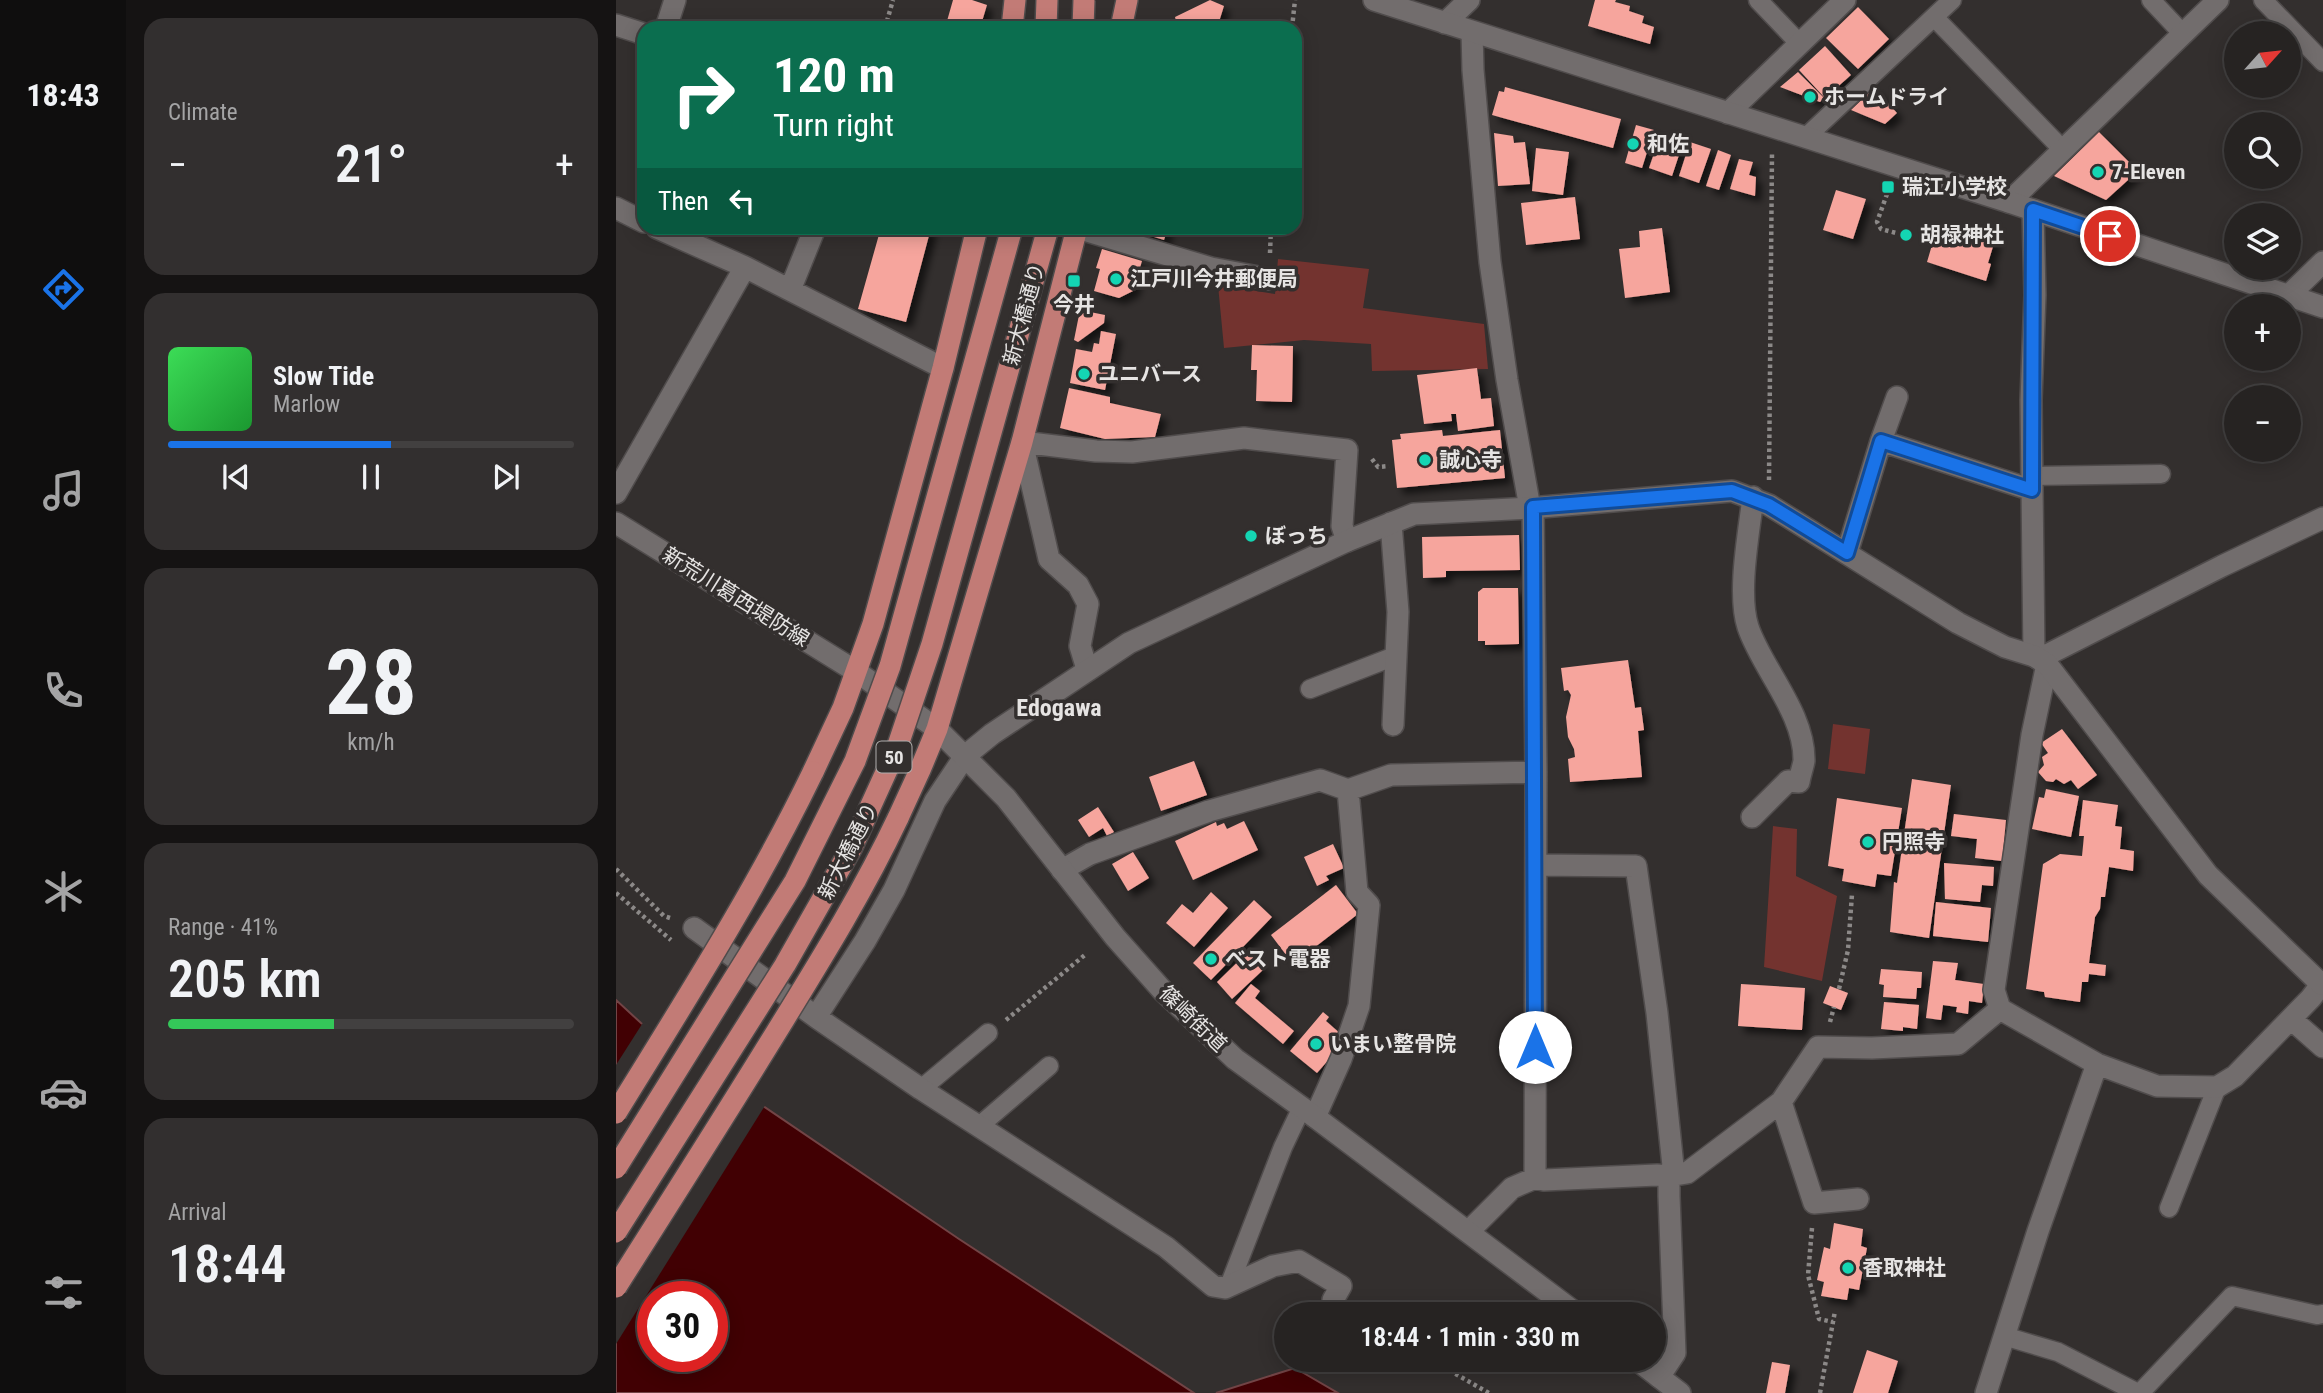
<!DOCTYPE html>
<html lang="en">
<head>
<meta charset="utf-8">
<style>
  body { margin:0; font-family:"Roboto Condensed","Noto Sans JP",sans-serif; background:#322f2f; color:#f1f3f6; height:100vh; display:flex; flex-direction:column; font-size:26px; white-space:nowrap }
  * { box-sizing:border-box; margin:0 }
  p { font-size:23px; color:#a4a4a5 }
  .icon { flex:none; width:38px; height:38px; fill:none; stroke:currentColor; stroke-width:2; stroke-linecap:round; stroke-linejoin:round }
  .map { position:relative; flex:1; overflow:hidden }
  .sheet { display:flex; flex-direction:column; gap:18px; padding:18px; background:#151313; width:490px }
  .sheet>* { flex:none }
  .guide { position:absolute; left:21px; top:21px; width:665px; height:214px; border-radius:21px; box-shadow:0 4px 18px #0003,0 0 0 2px #424040; background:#0b6e4f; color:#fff; overflow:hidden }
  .needle { width:46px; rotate:63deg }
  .fabs { position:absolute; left:1608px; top:21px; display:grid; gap:14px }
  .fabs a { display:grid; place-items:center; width:77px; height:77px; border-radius:50%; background:#262322; box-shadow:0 4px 18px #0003,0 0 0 2px #424040; font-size:35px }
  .speed { position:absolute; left:21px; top:1281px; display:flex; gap:14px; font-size:35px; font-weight:700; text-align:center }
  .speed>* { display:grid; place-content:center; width:91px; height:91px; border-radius:50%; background:#262322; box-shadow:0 4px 18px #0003,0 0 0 2px #424040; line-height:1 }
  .speed .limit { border:10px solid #d22; background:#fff; color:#111 }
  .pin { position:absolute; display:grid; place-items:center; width:60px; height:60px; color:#fff; margin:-30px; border:4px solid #fff; border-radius:50%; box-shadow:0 2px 7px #0007 }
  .me { position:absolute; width:77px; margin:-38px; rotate:0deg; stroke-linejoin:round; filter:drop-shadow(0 0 5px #0008) }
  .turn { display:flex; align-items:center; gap:24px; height:147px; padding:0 21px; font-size:32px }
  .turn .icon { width:91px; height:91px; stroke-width:2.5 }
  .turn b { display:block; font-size:49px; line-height:60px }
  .then { display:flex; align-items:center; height:66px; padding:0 21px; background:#0003; gap:14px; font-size:26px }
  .big { font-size:52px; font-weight:600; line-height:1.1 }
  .sheet .card { flex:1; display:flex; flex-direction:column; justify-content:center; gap:10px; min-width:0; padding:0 24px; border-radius:21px; background:#322f2f }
  .sheet .dial { align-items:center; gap:0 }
  .dial b { font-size:91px; line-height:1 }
  .song { display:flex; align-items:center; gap:21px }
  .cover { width:84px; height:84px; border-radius:10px; background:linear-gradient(135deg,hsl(130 70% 55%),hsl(130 70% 35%)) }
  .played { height:7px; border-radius:4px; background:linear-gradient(90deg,#1a73e8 55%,#424040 55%) }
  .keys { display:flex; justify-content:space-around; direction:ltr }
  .heat { display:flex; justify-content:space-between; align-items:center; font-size:38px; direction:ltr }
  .charge { height:10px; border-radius:5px; background:linear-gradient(90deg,#34c759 41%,#424040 0) }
  .trip { position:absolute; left:658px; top:1302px; width:392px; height:70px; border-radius:35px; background:#262322; box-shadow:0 4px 18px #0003,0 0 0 2px #424040; font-weight:600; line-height:70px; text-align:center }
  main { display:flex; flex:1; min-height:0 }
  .tab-bar { display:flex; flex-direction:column; width:126px; justify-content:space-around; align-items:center; background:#0f0e0e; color:#a4a4a5 }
  .tab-bar .icon { width:49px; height:49px }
  .tab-bar .current { color:#1a73e8 }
  .tab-bar b { font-size:32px; color:#f1f3f6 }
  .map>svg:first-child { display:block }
  .green { fill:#73332f }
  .water { fill:#410003; stroke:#724446; stroke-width:2; fill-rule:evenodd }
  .pier { fill:#332f2e }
  .building { fill:#f6a59d; filter:url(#shadow) }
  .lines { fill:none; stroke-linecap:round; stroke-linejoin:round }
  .lane-casing { stroke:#504c4c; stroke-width:21 }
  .street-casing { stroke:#504c4c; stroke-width:24 }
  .secondary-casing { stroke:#504c4c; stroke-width:24 }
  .primary-casing { stroke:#504c4c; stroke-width:24 }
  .path { stroke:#8c8988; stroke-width:4.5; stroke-dasharray:3.5 3.5; stroke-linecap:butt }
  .lane { stroke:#726d6d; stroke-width:18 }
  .street { stroke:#726d6d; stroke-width:21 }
  .secondary { stroke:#726d6d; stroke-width:21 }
  .primary { stroke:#c27b76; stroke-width:21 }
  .primary-bridge-casing { stroke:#504c4c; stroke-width:24; stroke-linecap:butt }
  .primary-bridge { stroke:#c27b76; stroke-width:21 }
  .route-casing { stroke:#114b97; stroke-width:18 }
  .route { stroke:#1a73e8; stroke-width:12 }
  .poi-dot { fill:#14d5b3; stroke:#332f2e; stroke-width:2.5 }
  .labels { text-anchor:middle; stroke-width:7; stroke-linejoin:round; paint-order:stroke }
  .shield { fill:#332f2e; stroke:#b0aead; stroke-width:2 }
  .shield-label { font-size:19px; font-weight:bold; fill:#e6e4e3 }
  .poi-label { font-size:21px; font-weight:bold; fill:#e6e4e3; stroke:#332f2e; text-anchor:start }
  .street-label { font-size:21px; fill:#e6e4e3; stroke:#332f2e }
  .quarter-label { font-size:24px; font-weight:bold; fill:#e6e4e3; stroke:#332f2e }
</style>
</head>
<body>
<main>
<nav class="tab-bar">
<b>18:43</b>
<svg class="icon current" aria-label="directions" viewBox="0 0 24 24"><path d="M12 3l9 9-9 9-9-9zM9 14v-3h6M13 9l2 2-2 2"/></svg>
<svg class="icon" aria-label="music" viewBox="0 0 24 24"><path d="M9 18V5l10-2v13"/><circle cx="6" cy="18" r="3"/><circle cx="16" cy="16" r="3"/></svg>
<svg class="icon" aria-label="phone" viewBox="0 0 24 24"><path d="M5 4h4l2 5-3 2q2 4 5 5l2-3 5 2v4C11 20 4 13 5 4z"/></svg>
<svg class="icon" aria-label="climate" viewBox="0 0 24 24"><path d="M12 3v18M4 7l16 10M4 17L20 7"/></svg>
<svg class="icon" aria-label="car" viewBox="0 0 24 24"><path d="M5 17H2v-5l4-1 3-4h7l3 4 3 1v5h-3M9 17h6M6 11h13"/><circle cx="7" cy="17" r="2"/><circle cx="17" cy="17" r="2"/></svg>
<svg class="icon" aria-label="filters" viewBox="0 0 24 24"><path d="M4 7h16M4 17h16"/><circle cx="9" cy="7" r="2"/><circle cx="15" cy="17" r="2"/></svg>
</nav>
<section class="sheet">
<div class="card"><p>Climate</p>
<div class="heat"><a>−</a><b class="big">21°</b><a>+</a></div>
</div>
<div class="card">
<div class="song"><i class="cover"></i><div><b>Slow Tide</b><p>Marlow</p></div></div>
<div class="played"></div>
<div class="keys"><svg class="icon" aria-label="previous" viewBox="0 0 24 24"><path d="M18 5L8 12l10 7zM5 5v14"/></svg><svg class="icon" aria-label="pause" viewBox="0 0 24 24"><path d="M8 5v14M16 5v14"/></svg><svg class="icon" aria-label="next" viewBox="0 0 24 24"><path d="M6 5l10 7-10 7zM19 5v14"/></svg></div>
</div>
<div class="card dial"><b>28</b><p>km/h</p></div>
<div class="card"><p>Range · 41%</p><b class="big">205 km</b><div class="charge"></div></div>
<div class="card"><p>Arrival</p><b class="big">18:44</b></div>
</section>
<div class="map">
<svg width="1707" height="1393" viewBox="0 0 1707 1393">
  <defs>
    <filter id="shadow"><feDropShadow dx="6" dy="6" stdDeviation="3.5" flood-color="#0009"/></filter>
  </defs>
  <rect width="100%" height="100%" fill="#332f2e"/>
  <path class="green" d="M662,259L753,269L747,308L868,324L872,369L756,371L755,344L688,340L608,348L602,285L659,294Z
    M1217,724L1254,729L1249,774L1212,769Z
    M1157,826L1181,829L1180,876L1221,896L1206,981L1148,967Z"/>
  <path class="water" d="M0,1000L25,1023L343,1239L578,1393H0ZM37,1297H96V1356H37Z
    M679,1368L722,1393H600Z"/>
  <path class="pier" d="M28,1021L150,1104L0,1344V1065Z"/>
  <path class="building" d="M337,0H356L371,5L364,28H329Z
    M594,0L608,6L601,28H578L560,21L559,17Z
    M979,0H1000L999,2L1014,6L1013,11L1028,16L1026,23L1038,27L1034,44L972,26Z
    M1242,7L1273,39L1242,69L1210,38Z
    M1209,46L1235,75L1209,98L1183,70Z
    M1182,72L1208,98L1204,102L1164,87Z
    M889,87L1005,119L997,148L876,115L883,91L888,92Z
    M1258,88L1281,113L1269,124L1235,110Z
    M1020,125L1038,130L1026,168L1009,163Z
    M1483,132L1522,171L1490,200L1438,176Z
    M878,133L897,136L898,143L909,142L914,184L882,186Z
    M1045,133L1068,140L1056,176L1033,168Z
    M1074,142L1095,149L1083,183L1063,176Z
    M920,148L953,152L947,195L916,191Z
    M1102,150L1115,155L1103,190L1090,186Z
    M1123,159L1137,162L1133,175L1140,177L1139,196L1114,189Z
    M1220,190L1250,199L1237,239L1207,230Z
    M959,197L964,239L910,245L905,203Z
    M1319,222L1379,240L1372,263L1375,264L1370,281L1311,262L1316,245L1312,244Z
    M270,228H315L290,322L242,309L264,231Z
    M509,228H552L548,240Z
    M1046,228L1054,292L1009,298L1003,249L1024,247L1023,231Z
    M486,249L526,261L517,291L503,298L478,291L484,269L480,268Z
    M464,310L489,315L488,323L462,342L458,340Z
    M485,331L500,334L489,390L454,383L460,349L476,352L478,343L483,344Z
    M636,345L677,346L676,402L640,401L641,370H635Z
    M861,368L865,399L875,398L878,426L842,431L840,414H835L836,421L808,424L801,375Z
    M453,388L494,397V403L545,414L539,437L489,439L444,428Z
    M826,430L827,436L884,430L889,478L781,488L776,440L785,439L784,434Z
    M903,535L904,570L830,571V577L807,578L806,537Z
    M867,588H902L903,644L869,645V641H862V592Z
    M1012,660L1019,708L1025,707L1028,730L1022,731L1026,777L954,782L952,759L959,757L958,749L952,737L950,717L955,695L952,690L948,691L945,668Z
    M1446,729L1481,775L1462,789L1455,780L1448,784L1440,779L1437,782L1430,781L1422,772L1428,765L1426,757L1432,753L1425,743Z
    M578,761L591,795L545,811L533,777Z
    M1296,779L1335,785L1313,938L1274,932L1278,882L1281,883Z
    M1430,789L1463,796L1455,837L1416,829L1423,797L1428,798Z
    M1221,798L1286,808L1275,876L1261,874L1259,887L1226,881L1228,869L1212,866Z
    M1467,800L1502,805L1499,826L1506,827L1504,849L1518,851L1517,871L1493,867L1489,897H1485L1484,909L1479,917L1473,963L1490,965L1489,976L1473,974L1472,982H1466L1464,1002L1429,997L1428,992L1410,989L1427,864L1444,854L1466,856L1468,836H1463Z
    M482,807L498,832L491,836L487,828L473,837L462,820Z
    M1338,814L1390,820L1386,861L1359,858L1361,839L1335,836Z
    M628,821L642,850L577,880L559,841L600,822L601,826L608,823L611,829Z
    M717,844L728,868L710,876L713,880L701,886L688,857Z
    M517,852L533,878L512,891L496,864Z
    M1328,863L1378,867L1377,886L1366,885L1364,902L1329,899Z
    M720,885L742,914L677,964L655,935Z
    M595,892L612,908L578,947L550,923L566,904L577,913Z
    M638,900L656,917L595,980L577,963Z
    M1320,902L1375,908L1372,942L1317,936Z
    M632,952L648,969L616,999L601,982Z
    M1317,961L1342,963L1339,980L1368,984L1366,1003L1353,1001L1352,1014L1340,1012L1341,1007L1327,1005L1325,1020L1310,1018Z
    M1265,969L1306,972L1305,988H1301L1300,999L1267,997L1268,985L1263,984Z
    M635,984L644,991L639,998L678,1031L667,1044L619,1003Z
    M1125,984L1189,988L1186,1030L1122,1026Z
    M1214,986L1232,993L1225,1010L1207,1003Z
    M1268,1002L1303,1005L1301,1029L1287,1027V1031L1265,1029Z
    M707,1012L713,1017L710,1021L726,1035L717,1045L722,1049L701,1073L674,1051Z
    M1218,1223L1247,1229L1245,1246L1251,1248L1243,1290L1233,1288L1231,1300L1205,1296L1208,1282L1201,1280L1208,1247L1214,1249Z
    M1251,1350L1282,1361L1272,1393H1237Z
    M1156,1362L1174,1365L1169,1393H1150Z"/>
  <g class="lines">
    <g class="lane-casing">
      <path id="lane" d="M1142,0L1184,44
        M1535,0L1567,34
        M1647,0L1707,62
        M1318,17L1447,150
        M1189,138L1336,0
        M1416,476L1545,474
        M694,689L779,656
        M305,1089L372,1033
        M362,1127L433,1066
        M1553,1208L1601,1087
        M613,1286L667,1147L686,1107
        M1388,1336L1442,1352L1522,1393
        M1524,1393L1616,1296L1701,1315L1707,1314"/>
    </g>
    <g class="street-casing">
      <path id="street" d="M829,23L853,0
        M0,25L28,34
        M50,28L59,0
        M856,32L857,70L874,262L891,380L914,508
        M1112,113L1229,0
        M1393,202L1602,0
        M0,208L28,222
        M1417,210L1419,295L1415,400L1418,656
        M41,228L129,267L327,368
        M461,228L595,268L653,279
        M174,290L199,228
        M1672,296L1707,262
        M1265,441L1281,397
        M0,493L129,267
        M917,507L920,772L919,1178
        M775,523L782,612L777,725
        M1231,553L1265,441L1416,490
        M1423,659L1606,566L1707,518
        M1431,664L1416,735L1378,990L1384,1009L1481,1064L1541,1086L1601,1087L1619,1076L1695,998L1707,982
        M471,669L464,646L472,604L462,585L433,559L406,442L480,451L516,452L628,438L731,450L726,526L731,541
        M1136,817L1172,781L1183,782C1184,775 1187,767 1188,761C1189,713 1146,669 1132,627C1121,593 1133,533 1137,497
        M920,865L1020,866L1041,1013L1057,1166L1053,1176V1196L1059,1353L1043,1377
        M446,870L474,854L593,811L704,780L732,790L775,775L920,772
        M78,928L200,1017L305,1089L550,1247L597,1286L609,1288L657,1266L683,1261L725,1286L717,1300
        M200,1017L249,941L278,890L319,801L349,756
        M1675,1019L1707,1047
        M1165,1102L1198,1203L1242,1199
        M699,1117L725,1059L743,1006L753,905L741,892L732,790
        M853,1231L896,1188L919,1178L928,1180L1041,1175L1053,1176L1071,1173L1165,1102L1202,1047L1256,1048L1342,1044L1384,1009
        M1370,1393L1422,1231L1481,1064"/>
    </g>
    <g class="secondary-casing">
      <path id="secondary" d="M758,0L1393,202L1707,307
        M0,523L241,672L321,729L390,798L499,937L547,991L619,1059L699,1117L961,1314
        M349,756L376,734L513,643L731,541L798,514L914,508L1116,491L1153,505L1342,623L1389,647L1418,656L1431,664L1592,875L1705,984
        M1021,1360L1064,1393"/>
    </g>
    <g class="primary-casing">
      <path id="primary" d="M396,28L399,0
        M430,28L431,0
        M505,28L511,0
        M197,772L227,708L257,624L327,368L361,228
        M282,818L304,770L321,729L406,442L461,228"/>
    </g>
    <path class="path" d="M269,28L277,0
      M676,28L679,0
      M1271,194L1261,222L1265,229L1284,234
      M654,253L655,228
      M756,459L762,467L773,466
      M1153,480L1156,153
      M0,869L48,916L57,919
      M0,893L55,940
      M1223,989L1232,950L1236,894
      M390,1020L470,954
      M1214,1022L1218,1007
      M1196,1228L1192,1275L1203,1319L1217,1322
      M815,1360L873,1393
      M1204,1393L1219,1311"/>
    <use href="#lane" class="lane"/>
    <use href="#street" class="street"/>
    <use href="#secondary" class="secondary"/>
    <use href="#primary" class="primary"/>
    <g class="primary-bridge-casing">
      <path id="primary-bridge" d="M467,28L468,0
        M0,1113C69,1001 140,890 197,772
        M0,1168L179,881L239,761L274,666L396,228
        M0,1232L169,965L236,847L281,748L316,644L432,228
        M0,1287C54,1202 108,1117 161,1031C204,961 247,892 282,818"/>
    </g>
    <use href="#primary-bridge" class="primary-bridge"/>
  </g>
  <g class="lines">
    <g class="route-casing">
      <path id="route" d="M919,1047L917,507L1116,491L1153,505L1231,553L1265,441L1416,490L1417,210L1494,236"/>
    </g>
    <use href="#route" class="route"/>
  </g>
  <g class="poi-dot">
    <circle cx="1194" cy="97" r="7"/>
    <circle cx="1017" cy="144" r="7"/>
    <circle cx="1482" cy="172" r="7"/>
    <rect x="1265" y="180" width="14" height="14" rx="3.5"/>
    <circle cx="1290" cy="235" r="7"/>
    <circle cx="500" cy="279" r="7"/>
    <rect x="451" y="274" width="14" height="14" rx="3.5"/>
    <circle cx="468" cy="374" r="7"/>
    <circle cx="809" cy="460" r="7"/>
    <circle cx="635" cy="536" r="7"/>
    <circle cx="1252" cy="842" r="7"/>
    <circle cx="595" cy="959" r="7"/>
    <circle cx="700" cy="1044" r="7"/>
    <circle cx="1232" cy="1268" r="7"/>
  </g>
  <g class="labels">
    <rect class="shield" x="260.5" y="741.5" width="35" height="31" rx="5"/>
    <g class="shield-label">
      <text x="278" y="764">50</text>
    </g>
    <g class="poi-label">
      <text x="1208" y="104">ホームドライ</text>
      <text x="1031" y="151">和佐</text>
      <text x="1496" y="179">7-Eleven</text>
      <text x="1286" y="194">瑞江小学校</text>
      <text x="1304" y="242">胡禄神社</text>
      <text x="514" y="286">江戸川今井郵便局</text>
      <text x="458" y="312" text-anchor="middle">今井</text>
      <text x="482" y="381">ユニバース</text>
      <text x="823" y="467">誠心寺</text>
      <text x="649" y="543">ぼっち</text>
      <text x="1266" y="849">円照寺</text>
      <text x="609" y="966">ベスト電器</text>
      <text x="714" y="1051">いまい整骨院</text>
      <text x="1246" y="1275">香取神社</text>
    </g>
    <g class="street-label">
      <text transform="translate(408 314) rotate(-75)" y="7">新大橋通り</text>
      <text transform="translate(120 597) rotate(32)" y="7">新荒川葛西堤防線</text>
      <text transform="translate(232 851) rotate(-63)" y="7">新大橋通り</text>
      <text transform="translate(577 1019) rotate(44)" y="7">篠崎街道</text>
    </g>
    <g class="quarter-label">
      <text x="443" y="716">Edogawa</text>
    </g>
  </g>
</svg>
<div class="fabs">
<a><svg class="needle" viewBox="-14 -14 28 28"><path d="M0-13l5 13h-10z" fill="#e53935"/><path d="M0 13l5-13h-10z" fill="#a4a4a5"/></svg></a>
<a><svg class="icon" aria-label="search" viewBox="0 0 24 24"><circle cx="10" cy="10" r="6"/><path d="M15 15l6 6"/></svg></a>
<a><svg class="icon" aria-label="layers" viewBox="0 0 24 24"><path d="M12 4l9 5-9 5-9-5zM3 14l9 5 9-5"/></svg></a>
<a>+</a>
<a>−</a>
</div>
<div class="speed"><div class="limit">30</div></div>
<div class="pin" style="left:1494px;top:236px;background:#d93025"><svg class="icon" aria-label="arrive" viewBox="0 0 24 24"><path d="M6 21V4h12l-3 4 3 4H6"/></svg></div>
<svg class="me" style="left:919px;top:1047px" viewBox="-20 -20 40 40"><circle r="19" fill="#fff"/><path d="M0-13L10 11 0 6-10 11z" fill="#1a73e8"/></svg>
<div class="trip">18:44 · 1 min · 330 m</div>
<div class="guide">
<div class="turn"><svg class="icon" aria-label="right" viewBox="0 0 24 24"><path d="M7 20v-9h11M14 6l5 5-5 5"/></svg><div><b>120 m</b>Turn right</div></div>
<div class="then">Then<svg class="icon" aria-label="left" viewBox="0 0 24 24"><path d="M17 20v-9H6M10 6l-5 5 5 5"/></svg></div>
</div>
</div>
</main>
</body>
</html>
